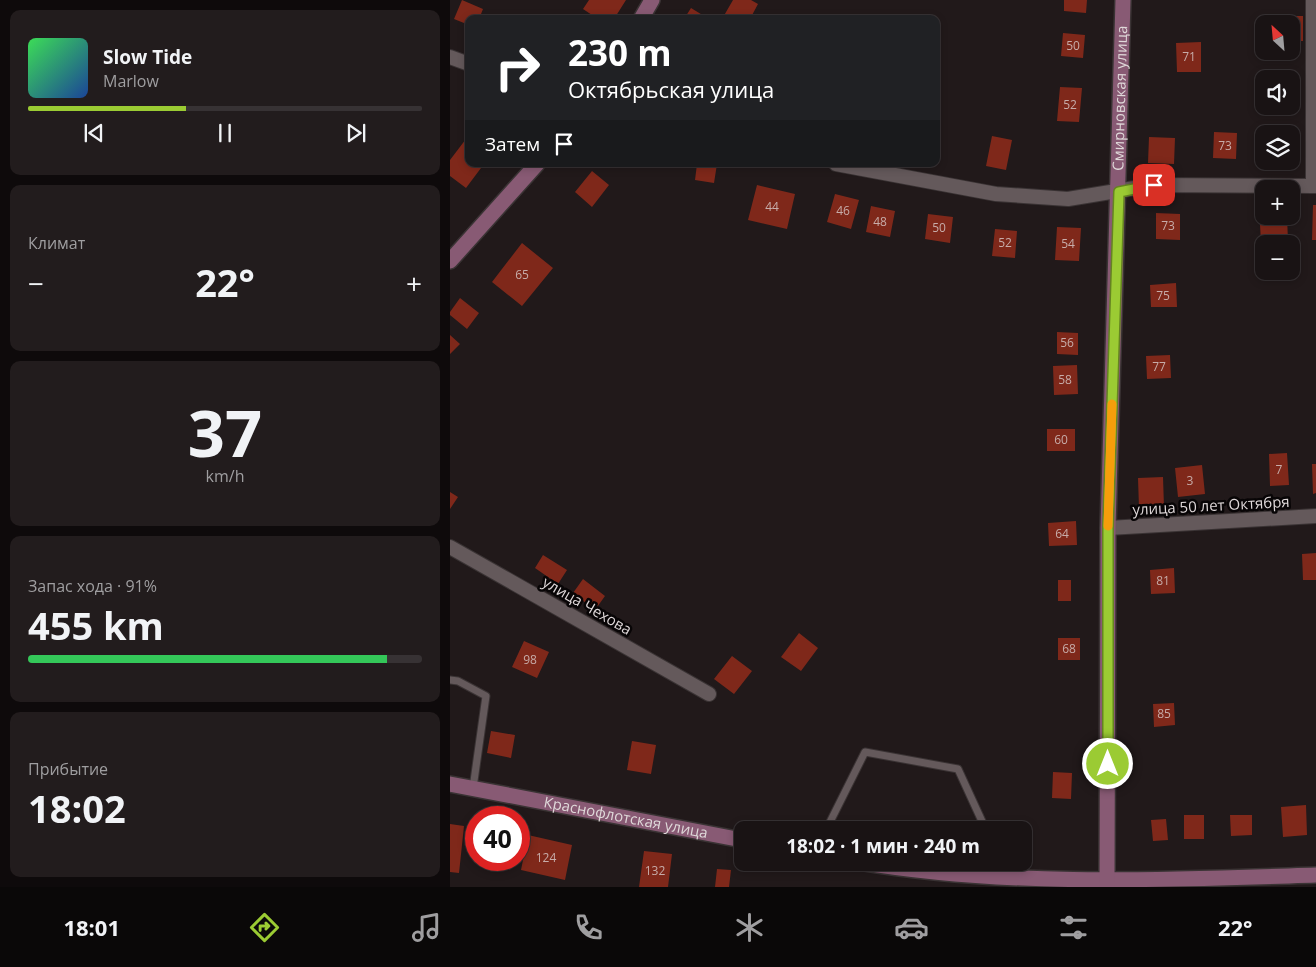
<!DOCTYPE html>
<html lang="ru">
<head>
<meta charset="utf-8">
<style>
  body { margin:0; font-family:"Open Sans",sans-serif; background:#221c1d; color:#f1f3f6; height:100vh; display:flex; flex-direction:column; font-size:19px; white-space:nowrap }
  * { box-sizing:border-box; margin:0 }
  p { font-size:16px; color:#9f9ea0 }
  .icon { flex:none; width:28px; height:28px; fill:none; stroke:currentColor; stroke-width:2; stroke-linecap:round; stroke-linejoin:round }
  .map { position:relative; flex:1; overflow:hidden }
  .drawer { display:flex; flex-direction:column; gap:10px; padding:10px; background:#0e0a0b; width:450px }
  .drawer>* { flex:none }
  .guide { position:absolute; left:15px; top:15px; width:475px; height:152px; border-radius:10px; box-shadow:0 2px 8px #0003,0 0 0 1px #373234; background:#202124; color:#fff; overflow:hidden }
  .needle { width:32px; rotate:334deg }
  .controls { position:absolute; left:805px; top:15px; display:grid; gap:10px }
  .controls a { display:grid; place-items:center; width:45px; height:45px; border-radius:10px; background:#191314; box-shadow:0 2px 8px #0003,0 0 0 1px #373234; font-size:25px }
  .speed { position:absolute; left:15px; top:806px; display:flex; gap:10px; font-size:25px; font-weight:700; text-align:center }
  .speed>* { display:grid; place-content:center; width:65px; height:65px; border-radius:50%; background:#191314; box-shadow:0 2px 8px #0003,0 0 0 1px #373234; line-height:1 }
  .speed .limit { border:8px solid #d22; background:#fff; color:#111 }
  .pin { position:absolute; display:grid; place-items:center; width:42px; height:42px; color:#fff; margin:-21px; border-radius:10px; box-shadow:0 2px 8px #0006 }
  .me { position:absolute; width:55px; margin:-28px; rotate:0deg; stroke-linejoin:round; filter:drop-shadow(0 0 4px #0008) }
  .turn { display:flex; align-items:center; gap:18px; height:105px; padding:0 20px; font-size:22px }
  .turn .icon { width:65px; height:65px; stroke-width:2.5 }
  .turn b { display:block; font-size:35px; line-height:42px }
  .then { display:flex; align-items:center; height:48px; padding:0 20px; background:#0003; gap:10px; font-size:19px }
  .big { font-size:38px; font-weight:700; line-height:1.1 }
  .drawer .tile { flex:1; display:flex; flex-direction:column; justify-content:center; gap:8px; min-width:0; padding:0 18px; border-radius:10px; background:#221c1d }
  .drawer .dial { align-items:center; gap:0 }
  .dial b { font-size:65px; line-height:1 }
  .song { display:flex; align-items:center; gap:15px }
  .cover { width:60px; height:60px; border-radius:8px; background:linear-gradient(135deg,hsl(130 70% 55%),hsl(220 70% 35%)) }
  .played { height:5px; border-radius:2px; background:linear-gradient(90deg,#9bcb33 40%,#373234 40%) }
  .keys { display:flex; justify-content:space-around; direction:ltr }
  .heat { display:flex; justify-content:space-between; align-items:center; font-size:28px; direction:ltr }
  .charge { height:8px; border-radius:4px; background:linear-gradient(90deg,#34c759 91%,#373234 0) }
  .trip { position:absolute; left:284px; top:821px; width:298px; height:50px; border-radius:10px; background:#191314; box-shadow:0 2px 8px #0003,0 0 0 1px #373234; font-weight:700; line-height:50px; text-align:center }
  .dock { display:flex; height:80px; justify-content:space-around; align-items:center; background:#0a0808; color:#9f9ea0 }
  .dock .icon { width:35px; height:35px }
  .dock .current { color:#9bcb33 }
  .dock b { font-size:22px; color:#f1f3f6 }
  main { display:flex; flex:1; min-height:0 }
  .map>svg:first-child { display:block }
  .building { fill:#7f281a }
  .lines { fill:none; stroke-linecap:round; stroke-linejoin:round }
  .lane-casing { stroke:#3a3334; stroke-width:9 }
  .street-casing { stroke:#3a3334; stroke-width:16 }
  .secondary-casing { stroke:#3a3334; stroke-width:18 }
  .lane { stroke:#64595b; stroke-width:7 }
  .street { stroke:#64595b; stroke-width:14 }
  .secondary { stroke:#885a74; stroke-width:15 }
  .route-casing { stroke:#658421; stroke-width:12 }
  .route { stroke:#9bcb33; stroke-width:9 }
  .slow { stroke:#f59e0b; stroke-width:9 }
  .labels { text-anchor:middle; stroke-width:5; stroke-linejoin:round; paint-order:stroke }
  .number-label { font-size:12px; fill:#c7aca9 }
  .street-label { font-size:15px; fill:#dfd8d9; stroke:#080506 }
</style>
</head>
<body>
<main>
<section class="drawer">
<div class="tile">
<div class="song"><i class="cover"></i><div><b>Slow Tide</b><p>Marlow</p></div></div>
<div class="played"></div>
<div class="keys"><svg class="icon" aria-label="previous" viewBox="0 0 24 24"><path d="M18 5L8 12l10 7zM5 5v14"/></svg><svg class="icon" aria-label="pause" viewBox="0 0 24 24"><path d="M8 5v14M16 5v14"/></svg><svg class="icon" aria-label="next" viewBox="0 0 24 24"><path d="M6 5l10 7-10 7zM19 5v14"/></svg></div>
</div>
<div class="tile"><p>Климат</p>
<div class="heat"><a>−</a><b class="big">22°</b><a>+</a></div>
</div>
<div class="tile dial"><b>37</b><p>km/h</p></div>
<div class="tile"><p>Запас хода · 91%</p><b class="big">455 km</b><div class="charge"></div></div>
<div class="tile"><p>Прибытие</p><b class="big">18:02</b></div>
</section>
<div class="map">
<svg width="866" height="887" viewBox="0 0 866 887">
  <rect width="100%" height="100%" fill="#21191a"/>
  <path class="building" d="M12,0L33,9L29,19H19V25L4,19Z
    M139,0H176L164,19H148L133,9Z
    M283,0H301L308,4L300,19H272Z
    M614,0H637L636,13L614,11Z
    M241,8L259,19H234Z
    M830,16H853V41H841V24H830Z
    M613,33L635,35L633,58L611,56Z
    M751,42V72H727L726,43Z
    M610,87L632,88L629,122L607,121Z
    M764,132L787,133L786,159L763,158Z
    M19,135V164H34L16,188L0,176V160Z
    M542,136L562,140L556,170L536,166Z
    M699,137L725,138L724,164L698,163Z
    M247,164H267L264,183L245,180Z
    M142,171L159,185L142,207L125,192Z
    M307,185L345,194L337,229L298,220Z
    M385,194L409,200L401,229L377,222Z
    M809,205H814V216H837L838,241L811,243Z
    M863,205H866V240H862Z
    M421,206L445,211L440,237L416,232Z
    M706,213L730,214V240L706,239Z
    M478,214L503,217L500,243L475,239Z
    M607,227L631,228L629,261L605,260Z
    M545,229L567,231L565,258L542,256Z
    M72,243L103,268L72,306L42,282Z
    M726,283L727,307H701L700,285Z
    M10,298L29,313L17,329L0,315V312Z
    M607,332L628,333V355L607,354Z
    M0,335L10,344L0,354Z
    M720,355L721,378L697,379L696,356Z
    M627,365L628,394L604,395L603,366Z
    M597,429H625V451H597Z
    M837,453L839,485L820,486L819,454Z
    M862,464H866V493L863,494Z
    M752,465L755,494L728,497L725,468Z
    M713,477L714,507L689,508L688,478Z
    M0,492L8,497L0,509Z
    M626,521L627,545L599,546L598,523Z
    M866,553V580H853L852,554Z
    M93,555L117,570L108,584L85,568Z
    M724,568L725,593L701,594L700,570Z
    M133,579L155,596L145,610L123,593Z
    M608,580H621V601H608Z
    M349,633L368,648L351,671L331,657Z
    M608,638H630V660H608Z
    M74,641L99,652L87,678L62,667Z
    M282,656L302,671L284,694L264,679Z
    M724,703L725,725L704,727L703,704Z
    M41,731L65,735L61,758L37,753Z
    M182,741L206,745L201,774L177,770Z
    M603,772L622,773L621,799L602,798Z
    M856,805L857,835L833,837L831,807Z
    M734,815H754V839H734Z
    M780,815H802V835L781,836Z
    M716,819L718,840L703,841L701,820Z
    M0,824L14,826L9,873L0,872Z
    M78,835L122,845L115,880L71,870Z
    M194,851L222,854L218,887H189Z
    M267,869L281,870L279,887H265Z"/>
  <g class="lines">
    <g class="lane-casing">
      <path id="lane" d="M0,680L8,681L36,696L23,788
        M376,830L415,752L508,769L536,830
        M550,862L553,877"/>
    </g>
    <g class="street-casing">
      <path id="street" d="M863,0V186
        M0,57L19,64
        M386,164L546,194L618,199L703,185L866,186
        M658,528L866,516
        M0,547L259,694"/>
    </g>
    <g class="secondary-casing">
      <g id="secondary">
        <path d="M191,19L202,0"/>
        <path d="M0,261L87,164"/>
        <path id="s1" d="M0,784L292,840"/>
        <path d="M409,862C560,887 713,880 866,875"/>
        <path id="s2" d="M657,887L658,528L673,0"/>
      </g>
    </g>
    <use href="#lane" class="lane"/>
    <use href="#street" class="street"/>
    <use href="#secondary" class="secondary"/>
  </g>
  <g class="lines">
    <g class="route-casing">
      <path id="route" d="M658,764V528L669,192L704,185"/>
    </g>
    <use href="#route" class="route"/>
    <path class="slow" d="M658,526L662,404"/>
  </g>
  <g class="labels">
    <g class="number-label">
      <text x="623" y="50">50</text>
      <text x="739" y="61">71</text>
      <text x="620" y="109">52</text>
      <text x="775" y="150">73</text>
      <text x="322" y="211">44</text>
      <text x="393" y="215">46</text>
      <text x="430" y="226">48</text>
      <text x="718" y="230">73</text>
      <text x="489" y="232">50</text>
      <text x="555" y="247">52</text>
      <text x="618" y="248">54</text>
      <text x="72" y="279">65</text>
      <text x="713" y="300">75</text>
      <text x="617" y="347">56</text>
      <text x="709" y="371">77</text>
      <text x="615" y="384">58</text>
      <text x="611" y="444">60</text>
      <text x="829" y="474">7</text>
      <text x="740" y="485">3</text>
      <text x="612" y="538">64</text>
      <text x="713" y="585">81</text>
      <text x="619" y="653">68</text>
      <text x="80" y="664">98</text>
      <text x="714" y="718">85</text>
      <text x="96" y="862">124</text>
      <text x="205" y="875">132</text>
    </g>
    <g class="street-label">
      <text dy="5" stroke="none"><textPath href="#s2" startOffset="789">Смирновская улица</textPath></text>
      <text transform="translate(761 506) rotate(-3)" y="5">улица 50 лет Октября</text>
      <text transform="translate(137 606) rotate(30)" y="5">улица Чехова</text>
      <text dy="5" stroke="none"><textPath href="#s1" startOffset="179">Краснофлотская улица</textPath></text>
    </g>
  </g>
</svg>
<div class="controls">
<a><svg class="needle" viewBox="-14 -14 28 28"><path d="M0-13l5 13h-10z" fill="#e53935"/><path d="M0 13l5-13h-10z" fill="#9f9ea0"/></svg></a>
<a><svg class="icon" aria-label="sound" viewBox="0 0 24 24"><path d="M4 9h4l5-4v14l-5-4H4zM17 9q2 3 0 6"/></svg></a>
<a><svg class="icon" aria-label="layers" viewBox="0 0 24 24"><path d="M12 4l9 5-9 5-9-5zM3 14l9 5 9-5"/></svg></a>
<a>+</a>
<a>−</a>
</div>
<div class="speed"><div class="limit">40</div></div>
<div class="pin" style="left:704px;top:185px;background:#d93025"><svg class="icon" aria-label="arrive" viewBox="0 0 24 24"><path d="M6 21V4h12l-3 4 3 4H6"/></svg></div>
<svg class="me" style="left:658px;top:764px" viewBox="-20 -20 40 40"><circle r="17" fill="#9bcb33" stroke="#fff" stroke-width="3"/><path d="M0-11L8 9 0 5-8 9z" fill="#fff"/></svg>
<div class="trip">18:02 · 1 мин · 240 m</div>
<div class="guide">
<div class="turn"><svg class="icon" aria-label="right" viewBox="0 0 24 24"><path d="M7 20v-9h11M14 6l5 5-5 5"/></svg><div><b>230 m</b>Октябрьская улица</div></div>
<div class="then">Затем<svg class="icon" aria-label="arrive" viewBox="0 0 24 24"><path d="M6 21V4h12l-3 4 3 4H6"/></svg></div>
</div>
</div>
</main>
<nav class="dock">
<b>18:01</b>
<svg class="icon current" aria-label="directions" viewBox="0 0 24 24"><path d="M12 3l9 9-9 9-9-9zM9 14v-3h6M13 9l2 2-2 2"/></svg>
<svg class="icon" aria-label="music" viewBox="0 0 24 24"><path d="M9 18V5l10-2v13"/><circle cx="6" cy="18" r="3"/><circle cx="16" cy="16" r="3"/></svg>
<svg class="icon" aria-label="phone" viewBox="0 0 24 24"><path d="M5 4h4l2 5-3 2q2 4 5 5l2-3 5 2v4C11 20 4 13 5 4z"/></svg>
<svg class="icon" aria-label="climate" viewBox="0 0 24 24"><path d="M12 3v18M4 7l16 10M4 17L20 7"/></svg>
<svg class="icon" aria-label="car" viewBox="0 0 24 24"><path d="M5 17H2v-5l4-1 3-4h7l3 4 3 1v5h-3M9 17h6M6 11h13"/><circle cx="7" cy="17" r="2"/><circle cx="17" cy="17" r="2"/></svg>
<svg class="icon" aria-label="filters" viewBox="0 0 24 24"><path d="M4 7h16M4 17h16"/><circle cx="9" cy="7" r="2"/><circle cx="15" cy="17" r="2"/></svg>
<b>22°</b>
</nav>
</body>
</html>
